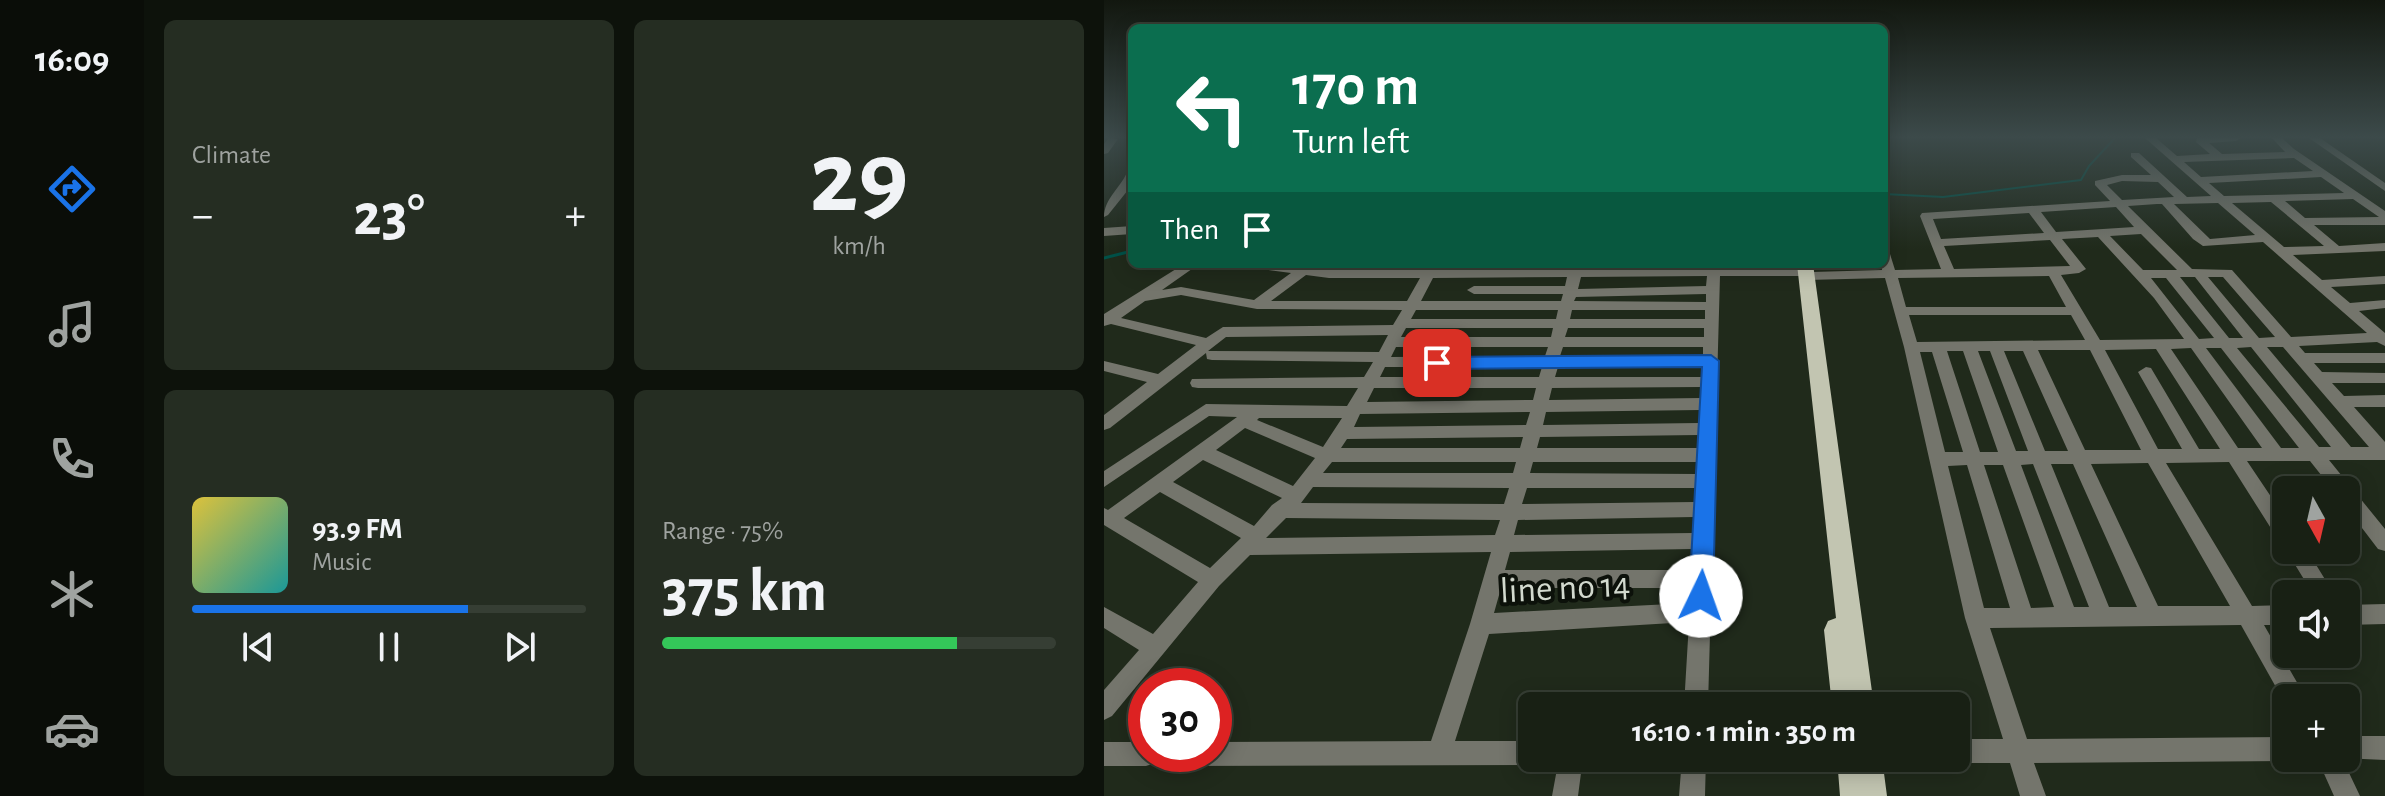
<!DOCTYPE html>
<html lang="en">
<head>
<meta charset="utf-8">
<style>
  body { margin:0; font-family:"Alegreya Sans",sans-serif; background:#252d22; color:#f1f3f6; height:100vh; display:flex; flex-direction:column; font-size:30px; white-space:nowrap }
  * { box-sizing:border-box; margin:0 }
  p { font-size:26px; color:#9fa3a0 }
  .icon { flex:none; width:44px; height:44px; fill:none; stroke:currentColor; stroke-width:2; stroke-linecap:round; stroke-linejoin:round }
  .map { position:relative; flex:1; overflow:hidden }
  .sheet { display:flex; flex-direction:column; gap:20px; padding:20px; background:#0d120b; width:960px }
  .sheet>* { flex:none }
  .top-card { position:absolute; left:24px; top:24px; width:760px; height:244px; border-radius:12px; box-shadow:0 4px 20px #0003,0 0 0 2px #363e34; background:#0b6e4f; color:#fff; overflow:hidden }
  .needle { width:52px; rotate:172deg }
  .tools { position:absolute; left:1168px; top:476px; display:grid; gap:16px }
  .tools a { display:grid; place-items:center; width:88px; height:88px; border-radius:12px; background:#182014; box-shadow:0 4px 20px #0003,0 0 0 2px #363e34; font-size:40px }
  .speed { position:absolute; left:24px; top:668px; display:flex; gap:16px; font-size:40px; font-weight:700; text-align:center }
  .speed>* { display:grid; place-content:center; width:104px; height:104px; border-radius:50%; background:#182014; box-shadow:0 4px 20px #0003,0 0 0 2px #363e34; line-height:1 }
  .speed .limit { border:12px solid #d22; background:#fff; color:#111 }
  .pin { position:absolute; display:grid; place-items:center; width:68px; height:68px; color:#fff; margin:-34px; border-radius:16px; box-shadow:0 4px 12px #0006 }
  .me { position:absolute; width:88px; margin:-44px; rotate:3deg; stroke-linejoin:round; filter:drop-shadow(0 0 6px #0008) }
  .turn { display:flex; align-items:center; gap:28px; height:168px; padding:0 32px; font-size:36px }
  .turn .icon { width:104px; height:104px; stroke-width:2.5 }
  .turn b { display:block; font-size:56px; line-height:68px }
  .then { display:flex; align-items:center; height:76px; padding:0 32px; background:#0003; gap:16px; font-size:30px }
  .big { font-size:60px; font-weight:600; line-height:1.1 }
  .sheet .tile { flex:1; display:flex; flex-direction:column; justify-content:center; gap:12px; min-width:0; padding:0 28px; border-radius:12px; background:#252d22 }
  .sheet .dial { align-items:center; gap:0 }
  .dial b { font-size:104px; line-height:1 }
  .song { display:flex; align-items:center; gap:24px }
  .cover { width:96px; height:96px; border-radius:12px; background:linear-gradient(135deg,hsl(50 70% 55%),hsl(180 70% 35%)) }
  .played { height:8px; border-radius:4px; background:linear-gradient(90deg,#1a73e8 70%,#363e34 70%) }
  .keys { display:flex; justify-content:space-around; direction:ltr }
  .heat { display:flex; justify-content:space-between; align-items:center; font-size:44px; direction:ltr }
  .charge { height:12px; border-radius:6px; background:linear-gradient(90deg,#34c759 75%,#363e34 0) }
  .sheet .tiles { flex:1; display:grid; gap:20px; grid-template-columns:repeat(2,1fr) }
  .trip { position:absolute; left:414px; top:692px; width:452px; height:80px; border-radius:12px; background:#182014; box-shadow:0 4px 20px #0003,0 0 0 2px #363e34; font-weight:600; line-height:80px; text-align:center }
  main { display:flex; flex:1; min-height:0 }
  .tabs { display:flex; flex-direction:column; width:144px; justify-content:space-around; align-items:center; background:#0a0d08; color:#9fa3a0 }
  .tabs .icon { width:56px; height:56px }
  .tabs .on { color:#1a73e8 }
  .tabs b { font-size:36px; color:#f1f3f6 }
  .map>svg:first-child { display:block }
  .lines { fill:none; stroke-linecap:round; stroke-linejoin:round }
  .stream-far1 { stroke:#015148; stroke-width:2 }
  .stream { stroke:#015148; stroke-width:3 }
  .minor { fill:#74756c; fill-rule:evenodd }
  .major { fill:#c2c5b1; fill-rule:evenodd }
  .route { fill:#1a73e8; stroke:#114b97; stroke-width:2 }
  .labels { text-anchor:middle; stroke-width:8; stroke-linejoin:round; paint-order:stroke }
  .near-street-label { font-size:36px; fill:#d2d9ce; stroke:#0c110a }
</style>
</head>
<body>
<main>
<nav class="tabs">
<b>16:09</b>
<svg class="icon on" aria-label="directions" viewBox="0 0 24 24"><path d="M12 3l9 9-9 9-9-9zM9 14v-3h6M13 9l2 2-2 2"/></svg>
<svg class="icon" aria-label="music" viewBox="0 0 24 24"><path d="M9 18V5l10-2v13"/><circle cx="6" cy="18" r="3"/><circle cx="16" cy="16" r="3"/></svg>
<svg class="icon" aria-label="phone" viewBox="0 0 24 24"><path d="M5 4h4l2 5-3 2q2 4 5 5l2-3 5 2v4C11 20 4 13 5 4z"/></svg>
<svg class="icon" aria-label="climate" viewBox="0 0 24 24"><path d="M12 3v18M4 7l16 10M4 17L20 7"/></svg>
<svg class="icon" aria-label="car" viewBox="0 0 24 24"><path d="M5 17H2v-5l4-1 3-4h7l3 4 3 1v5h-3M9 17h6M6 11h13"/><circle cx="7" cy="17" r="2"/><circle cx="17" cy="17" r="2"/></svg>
</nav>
<section class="sheet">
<div class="tiles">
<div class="tile"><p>Climate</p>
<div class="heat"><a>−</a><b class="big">23°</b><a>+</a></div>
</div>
<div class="tile dial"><b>29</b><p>km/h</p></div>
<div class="tile">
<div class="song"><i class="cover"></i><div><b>93.9 FM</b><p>Music</p></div></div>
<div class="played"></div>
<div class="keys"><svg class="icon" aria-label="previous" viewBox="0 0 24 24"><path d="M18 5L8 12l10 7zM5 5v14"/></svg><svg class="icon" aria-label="pause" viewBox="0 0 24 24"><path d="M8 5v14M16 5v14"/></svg><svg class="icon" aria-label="next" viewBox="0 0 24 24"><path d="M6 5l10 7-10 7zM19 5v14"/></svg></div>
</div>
<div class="tile"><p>Range · 75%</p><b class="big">375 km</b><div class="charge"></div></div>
</div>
</section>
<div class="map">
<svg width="1281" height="796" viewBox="0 0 1281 796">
  <rect width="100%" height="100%" fill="#202a1b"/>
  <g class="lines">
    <path class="stream-far1" d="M780,194L839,197L977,180L985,166L1011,138"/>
    <path class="stream" d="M0,258L28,251"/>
    <path class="minor" d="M5,138L14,139L4,153L0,154V144Z
      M1041,138H1052L1073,156L1106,154L1092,142L1093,138H1137L1132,141L1105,143L1118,154L1181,152L1168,138H1178L1190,149L1281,211V225H1210L1235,246L1281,243V251L1189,255L1218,280L1281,276V284L1227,287L1246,303L1281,300V308L1255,311L1281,333V346L1273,342L1195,346L1201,353H1281V363H1210L1218,372L1281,373V383H1228L1240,396L1281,395V407H1250L1281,442V460H1225L1281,529V551L1274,549L1242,507V490H1229L1206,461H1143L1182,519V543L1175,541L1125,462L1062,463L1148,606L1182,605V625H1160L1202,698H1182V705L1137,625L886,628L923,739L1182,737V758H1189L1182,761L930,763L942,796H916L906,763H852L843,760L852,758V739H899L861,618L800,347L781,278L703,280L696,276H616L604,706H580L585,622L385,634L351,741H428V758H438L437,762L428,765L62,766L53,763L52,759L51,763L42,766H0V742H42V754H110V742L327,741L366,624L387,552L146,555L115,586L8,716L0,720V690L35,650L0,628V607L49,634L94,582L0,525V508L4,510L133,417L105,416L0,487V471L102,404L243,406L254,388H94L88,387L86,383L88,379L260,377L269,362L108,360L103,359L102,353L6,428L0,430V415L43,382L0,371V361L54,374L92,345L7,324L0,326V314L80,264H95L58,290L77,287L150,300L187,273L150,268L144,264H179L225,270L466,269L468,264H478L479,269L603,268L604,264H616V268H702L708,272L778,270L777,264H780V250L786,254L791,270L837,269L816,216L818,213L1006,201L991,185V181L1018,175H1047L1027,157V153H1035L1083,197L1107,196ZM1190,158L1209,171L1097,177L1080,162ZM1217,177L1240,193L1120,196L1105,183ZM1018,181L1054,182L1070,197L1018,200L1003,185ZM1249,199L1275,217L1201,218L1181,201ZM1167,202L1220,246L1180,247L1128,203ZM1114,203L1151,235L1106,239L1070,204ZM1053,204H1058L1089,239L1099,246L1159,242L1263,333L1187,337L1128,270L1088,269L1024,206ZM1012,207L1030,227L952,232L937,212ZM925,213L940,233L837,239L829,219ZM1037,234L1073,270H1039L1006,236ZM994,237L1050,298L1080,339L996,340L957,275L975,273L982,269L958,239ZM946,240L966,266L850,269L840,246ZM202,275L225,278H316L303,301H167ZM603,276L602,286L474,289L477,277ZM945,276L962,307H802L794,278ZM463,277L461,286H370L363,290L370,294H459L457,301H317L329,278ZM1076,277H1091L1139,338H1125ZM1104,277H1119L1171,337L1155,338ZM1047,278H1062L1110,338L1095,339ZM602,294V302L470,301L472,297ZM77,295L153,309L298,310L289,325L119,327L102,338L17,318L41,301ZM312,310H454L452,319H307ZM468,310H601V319H466ZM805,315H967L981,340L813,342ZM302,328H449L447,337H297ZM464,328H600V337H461ZM284,335L275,352L104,351L122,337ZM292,347H444L441,356L287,357ZM459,347H599V356H456ZM1147,347L1227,447H1215L1133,348ZM1163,347H1179L1265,447H1247ZM1087,348L1158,448H1134L1067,349ZM1102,348H1117L1195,448H1177ZM1052,349L1116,449H1095L1047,368L1042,367L1034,372L1078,449H1054L1001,350ZM934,350H986L1037,450H981ZM843,351H859L894,452H876ZM874,351H886L924,451H912ZM900,351H919L964,451H941ZM816,352H828L859,452H841ZM598,366V377H451L454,367ZM281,367H438L435,377H276ZM597,387V398L445,400L448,388ZM270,388H432L429,400L263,402ZM596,410L595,423L439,425L442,412ZM426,412L422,425L250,427L256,414ZM155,418H238L219,447L153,420ZM141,428L211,458L189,486L112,450ZM595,435L594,448H433L436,437ZM419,437L416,448H237L243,439ZM99,460L178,498L168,505L150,526L69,482ZM228,462H412L409,473H219ZM429,462H593V474L426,473ZM1044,463L1126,606H1054L987,464ZM929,464L985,607H970L917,465ZM947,464H969L1033,607H1005ZM863,465L906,608H880L844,466ZM880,465H899L950,607L927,608ZM209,487L405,488L400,504L197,503ZM423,488H592L591,502L418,504ZM56,492L137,538L106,568L20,518ZM590,517L589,533L410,535L414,520ZM182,518L396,520L391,535L162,538ZM589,549L588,570H401L406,552ZM397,588H587L586,603L390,613Z
      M1205,138H1216L1281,183V191Z
      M28,169V185L4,215L0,217C0,198 18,187 24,170Z
      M28,226V234L0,236V228Z
      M1182,550H1203L1230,594H1209Z
      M1281,604V624L1242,625V605Z
      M1242,736H1281V760L1238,758L1256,796H1230L1213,758H1242Z
      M455,758H479L474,796H448Z
      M578,758H602L601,796H575Z"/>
    <path class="major" d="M693,264H709L770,706H728L720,630L724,621L732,618Z
      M733,758H778L783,796H736Z"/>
  </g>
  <linearGradient id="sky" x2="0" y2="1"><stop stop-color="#12170f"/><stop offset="0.55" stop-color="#3c4a4a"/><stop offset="1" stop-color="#3c4a4a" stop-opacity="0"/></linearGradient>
  <rect width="1281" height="249" fill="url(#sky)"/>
  <path class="route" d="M607,355L615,361L609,596L605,603L597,606L589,603L585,596L598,367L333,369L325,363L333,357Z"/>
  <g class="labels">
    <g class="near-street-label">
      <text transform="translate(461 586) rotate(-3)" y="13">line no 14</text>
    </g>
  </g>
</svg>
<div class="tools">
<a><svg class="needle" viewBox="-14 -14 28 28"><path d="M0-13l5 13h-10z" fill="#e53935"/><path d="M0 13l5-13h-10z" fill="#9fa3a0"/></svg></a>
<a><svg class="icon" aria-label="sound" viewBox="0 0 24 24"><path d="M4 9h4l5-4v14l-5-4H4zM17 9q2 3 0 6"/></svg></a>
<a>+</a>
</div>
<div class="speed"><div class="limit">30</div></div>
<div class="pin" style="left:333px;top:363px;background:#d93025"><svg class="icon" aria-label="arrive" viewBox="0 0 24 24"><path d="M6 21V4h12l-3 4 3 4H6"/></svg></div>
<svg class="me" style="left:597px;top:596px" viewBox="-20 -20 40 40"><circle r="19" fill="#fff"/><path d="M0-13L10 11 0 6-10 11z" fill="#1a73e8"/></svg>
<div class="trip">16:10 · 1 min · 350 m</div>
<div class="top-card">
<div class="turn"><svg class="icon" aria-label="left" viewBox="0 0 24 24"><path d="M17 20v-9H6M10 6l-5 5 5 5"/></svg><div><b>170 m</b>Turn left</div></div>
<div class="then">Then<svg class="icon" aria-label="arrive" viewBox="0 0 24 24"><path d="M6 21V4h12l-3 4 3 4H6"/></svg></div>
</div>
</div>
</main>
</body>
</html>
